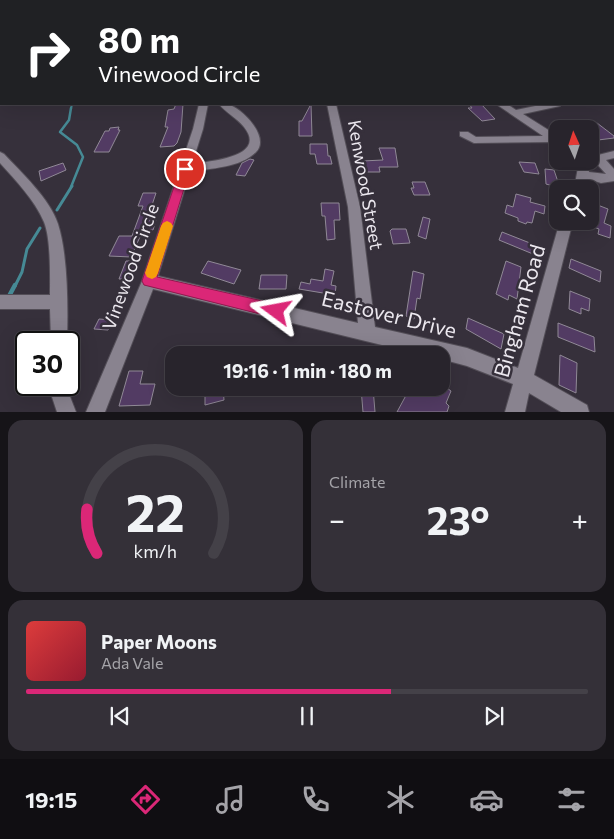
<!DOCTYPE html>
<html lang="en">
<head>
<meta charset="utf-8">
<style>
  body { margin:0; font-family:Commissioner,sans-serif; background:#343038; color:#f1f3f6; height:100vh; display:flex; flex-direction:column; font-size:19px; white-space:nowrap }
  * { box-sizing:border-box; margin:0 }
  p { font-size:16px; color:#a5a4a9 }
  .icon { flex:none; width:28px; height:28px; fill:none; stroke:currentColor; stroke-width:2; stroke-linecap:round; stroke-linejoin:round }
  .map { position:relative; height:412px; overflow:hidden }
  .panel { display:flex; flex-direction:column; gap:8px; padding:8px; background:#161418; flex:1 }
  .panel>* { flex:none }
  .hud { position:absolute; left:0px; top:0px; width:615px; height:105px; box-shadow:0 5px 20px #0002,0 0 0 1px #444148; background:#202124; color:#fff; overflow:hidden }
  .needle { width:32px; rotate:357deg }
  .buttons { position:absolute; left:549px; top:120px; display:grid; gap:10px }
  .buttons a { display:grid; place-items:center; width:50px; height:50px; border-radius:10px; background:#28242c; box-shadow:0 5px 20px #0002,0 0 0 1px #444148; font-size:25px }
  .speed { position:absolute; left:15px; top:331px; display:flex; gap:10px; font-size:25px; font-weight:700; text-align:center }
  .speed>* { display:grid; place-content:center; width:65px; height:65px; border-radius:50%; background:#28242c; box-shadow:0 5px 20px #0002,0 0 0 1px #444148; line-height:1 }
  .speed .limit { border:2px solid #111; border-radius:8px; background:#fff; color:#111 }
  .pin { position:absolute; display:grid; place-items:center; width:42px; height:42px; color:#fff; margin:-21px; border:2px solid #fff; border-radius:50%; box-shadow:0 1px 5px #0007 }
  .me { position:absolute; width:55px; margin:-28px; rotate:283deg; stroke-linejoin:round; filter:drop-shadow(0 0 4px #0008) }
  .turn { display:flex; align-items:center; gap:18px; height:105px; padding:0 15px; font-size:22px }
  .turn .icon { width:65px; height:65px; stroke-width:2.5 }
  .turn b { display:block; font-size:35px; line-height:42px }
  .big { font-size:38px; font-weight:700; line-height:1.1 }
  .panel .widget { flex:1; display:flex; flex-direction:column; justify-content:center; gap:8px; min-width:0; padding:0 18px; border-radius:15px; background:#343038 }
  .panel .dial { align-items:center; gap:0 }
  .dial svg { height:130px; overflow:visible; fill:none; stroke:#444148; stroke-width:7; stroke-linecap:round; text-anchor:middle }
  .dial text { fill:#f1f3f6; stroke:none }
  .song { display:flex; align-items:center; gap:15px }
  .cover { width:60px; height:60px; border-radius:8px; background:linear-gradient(135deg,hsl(0 70% 55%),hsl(350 70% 35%)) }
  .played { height:5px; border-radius:2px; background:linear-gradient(90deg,#db2777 65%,#444148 65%) }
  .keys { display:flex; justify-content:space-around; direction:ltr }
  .heat { display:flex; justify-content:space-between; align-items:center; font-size:28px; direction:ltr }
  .panel .tiles { flex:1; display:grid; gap:8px; grid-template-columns:1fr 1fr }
  .widget:last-child { grid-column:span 2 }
  .trip { position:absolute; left:165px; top:346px; width:285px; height:50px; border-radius:15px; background:#28242c; box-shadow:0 5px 20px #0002,0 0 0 1px #444148; font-weight:700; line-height:50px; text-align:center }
  .menu { display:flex; height:80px; justify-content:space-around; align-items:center; background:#100e12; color:#a5a4a9 }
  .menu .icon { width:35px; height:35px }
  .menu .on { color:#db2777 }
  .menu b { font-size:22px; color:#f1f3f6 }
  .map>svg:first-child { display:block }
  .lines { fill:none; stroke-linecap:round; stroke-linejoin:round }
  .stream-far3 { stroke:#468a95; stroke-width:2 }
  .stream-far2 { stroke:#468a95; stroke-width:2.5 }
  .stream-far1 { stroke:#468a95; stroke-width:3 }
  .stream { stroke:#468a95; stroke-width:4.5 }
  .building { fill:#523b63; stroke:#908996 }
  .minor-casing { stroke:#534e57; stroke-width:2 }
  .minor { fill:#89838f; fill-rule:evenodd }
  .route { fill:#db2777; stroke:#8e194d }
  .slow { fill:#f59e0b }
  .labels { text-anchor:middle; stroke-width:5; stroke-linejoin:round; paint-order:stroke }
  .street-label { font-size:18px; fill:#ece8ef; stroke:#36303b }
  .near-street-label { font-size:21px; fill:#ece8ef; stroke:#36303b }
</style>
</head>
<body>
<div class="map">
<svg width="614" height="412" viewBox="0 0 614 412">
  <rect width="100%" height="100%" fill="#36303b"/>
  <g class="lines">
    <path class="stream-far3" d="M71,109L72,104"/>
    <path class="stream-far2" d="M71,187L83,157L77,145L60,132L69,120L71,108"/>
    <path class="stream-far1" d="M57,210L72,186
      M15,286L22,272L27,249L40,228"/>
    <path class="stream" d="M8,298L15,285"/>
  </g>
  <path class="building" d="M176,104H183L181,132L177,143L174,146L160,147L168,127H165L168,110L174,109Z
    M311,104L312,136H299V121H302Z
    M469,104H481L495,119L482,121L468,108H472Z
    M597,123L614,136V138L590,141V129L582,127Z
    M119,127L118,130H120L109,152H94L105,131H109L110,128Z
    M310,144H327L328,156H330L332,164H317L315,154H310Z
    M379,148H395L398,167H379L380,172H367L362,161L383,160Z
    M250,159L254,160L245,176L236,175L242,163Z
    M519,162L535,163L539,174L524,172Z
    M63,163L66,170L41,181L39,171Z
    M545,169L554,170L560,188L546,184Z
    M412,182H425L430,195H414L411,188H414Z
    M143,193H156L147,220H156L153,230H143L131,257L109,256L119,236H132L143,206H138Z
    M516,194L531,198L530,202L545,206L544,214L535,211L532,223L527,222L526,224L518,221V218L505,213L507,205L513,207Z
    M321,203H339L340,220H334L335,239L327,240L325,216H322Z
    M595,204L608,209L604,223L611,226L610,238L598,234L599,229L591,226Z
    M423,217L430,219L426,239L418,236Z
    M392,229H406L410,243L393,244L390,231Z
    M502,232L535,245L533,254L499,240Z
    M571,259L601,271L600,282L569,268Z
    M126,261H139L132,279H119Z
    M208,261L241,270L234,284L201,273Z
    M506,261L521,267L517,299L509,295L508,300L496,294Z
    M325,269L334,271L331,285L336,286L335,295L299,289L301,282L310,284L311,279L323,281Z
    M413,271L424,274L420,299L417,298L414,319L406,316Z
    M261,275H287L286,289H259Z
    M570,291L590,299L589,311L581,308V314L569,309Z
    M468,318L504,334L501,349L466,329Z
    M99,319L113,320L108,330L94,329Z
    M558,323L594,337L595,352L558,337Z
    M560,355L577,363L576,393L559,385Z
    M129,371H143L140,384H155L150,405L119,406Z
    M441,384L451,391L446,403L449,406L447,412H397L410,388H441Z
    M205,388H223L224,400L205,405Z
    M361,388H373L375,412H363Z"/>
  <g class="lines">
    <g class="minor-casing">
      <path id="minor" d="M308,0H314L315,1H309Z
        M401,0H410L411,1H402Z
        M498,0H504L505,1H499Z
        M515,0H523L524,1H516Z
        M199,104H208L203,129L192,164C210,161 268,157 244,127C237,118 225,112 219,104C222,104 227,103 230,105C244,110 270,138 256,152C240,168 211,168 190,172L158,276L358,323L348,207L327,104H336L360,207L375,327L467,348L518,368L560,221H573L534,375L587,405L589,412H561L529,393L525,412H505L513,384L467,366L441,359V355H423L153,289L105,412H86L142,281L193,129Z
        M496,104H507L516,110L545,104H561L560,106L523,114L558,136V144L553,142L474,143L460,136V132H468L476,137L543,136Z
        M614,151V158L606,160L614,169V181L601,183L588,179L586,189H574L579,162L590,161V157ZM596,163L606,174L589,172L588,167Z
        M0,152L4,154C21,172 50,199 58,224C68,255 68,309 67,342H51L50,309H0V295H50C50,276 51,239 44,222C34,199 16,181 0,163Z
        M50,385H68L69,394L76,412H57L51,394Z"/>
    </g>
    <use href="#minor" class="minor"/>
  </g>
  <path class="route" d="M185,166L190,169L157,277L276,304L281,306L283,311L281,316L276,318L144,285L142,281L180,169Z"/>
  <path class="slow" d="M167,221L171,223L173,226L158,273L156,277L152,279L147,277L145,273L161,226L163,223Z"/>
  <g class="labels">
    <g class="street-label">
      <text transform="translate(365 185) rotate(80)" y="6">Kenwood Street</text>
      <text transform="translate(131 267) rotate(-70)" y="6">Vinewood Circle</text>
    </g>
    <g class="near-street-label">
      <text transform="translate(520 311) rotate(-74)" y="7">Bingham Road</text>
      <text transform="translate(389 315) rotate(14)" y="7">Eastover Drive</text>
    </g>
  </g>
</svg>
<div class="buttons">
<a><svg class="needle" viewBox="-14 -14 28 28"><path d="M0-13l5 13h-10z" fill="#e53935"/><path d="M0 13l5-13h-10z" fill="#a5a4a9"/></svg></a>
<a><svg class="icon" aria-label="search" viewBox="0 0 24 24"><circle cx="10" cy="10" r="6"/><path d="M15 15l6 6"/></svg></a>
</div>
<div class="speed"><div class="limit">30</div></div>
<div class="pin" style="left:185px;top:169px;background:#d93025"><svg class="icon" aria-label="arrive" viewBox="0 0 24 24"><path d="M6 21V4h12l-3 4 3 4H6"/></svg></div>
<svg class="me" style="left:276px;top:311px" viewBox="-20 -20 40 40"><path d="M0-17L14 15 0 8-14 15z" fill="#db2777" stroke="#fff" stroke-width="4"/></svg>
<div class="trip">19:16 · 1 min · 180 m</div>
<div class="hud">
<div class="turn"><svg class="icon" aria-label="right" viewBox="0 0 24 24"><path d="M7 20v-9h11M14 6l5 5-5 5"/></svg><div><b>80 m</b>Vinewood Circle</div></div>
</div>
</div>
<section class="panel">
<div class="tiles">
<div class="widget dial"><svg viewBox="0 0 100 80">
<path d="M14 69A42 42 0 1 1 86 69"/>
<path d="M14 69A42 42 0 0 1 8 42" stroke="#db2777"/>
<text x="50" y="56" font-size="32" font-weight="700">22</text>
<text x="50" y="72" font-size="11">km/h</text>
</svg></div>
<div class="widget"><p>Climate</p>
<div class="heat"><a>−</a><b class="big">23°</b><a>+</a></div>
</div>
<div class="widget">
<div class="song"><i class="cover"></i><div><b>Paper Moons</b><p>Ada Vale</p></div></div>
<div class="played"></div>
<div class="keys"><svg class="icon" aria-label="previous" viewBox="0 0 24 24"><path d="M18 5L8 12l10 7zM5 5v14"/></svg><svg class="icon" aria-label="pause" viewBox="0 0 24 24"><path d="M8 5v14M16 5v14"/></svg><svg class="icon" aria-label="next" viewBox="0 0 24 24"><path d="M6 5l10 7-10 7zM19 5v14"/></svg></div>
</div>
</div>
</section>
<nav class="menu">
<b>19:15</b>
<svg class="icon on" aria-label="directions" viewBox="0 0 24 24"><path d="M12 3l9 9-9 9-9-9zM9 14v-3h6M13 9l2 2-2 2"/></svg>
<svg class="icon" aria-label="music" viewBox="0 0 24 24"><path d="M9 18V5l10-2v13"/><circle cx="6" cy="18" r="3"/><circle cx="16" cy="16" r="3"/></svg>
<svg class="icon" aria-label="phone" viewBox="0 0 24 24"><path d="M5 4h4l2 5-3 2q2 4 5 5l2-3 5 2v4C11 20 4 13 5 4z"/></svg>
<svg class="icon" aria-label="climate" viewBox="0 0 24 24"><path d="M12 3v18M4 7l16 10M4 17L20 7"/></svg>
<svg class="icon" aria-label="car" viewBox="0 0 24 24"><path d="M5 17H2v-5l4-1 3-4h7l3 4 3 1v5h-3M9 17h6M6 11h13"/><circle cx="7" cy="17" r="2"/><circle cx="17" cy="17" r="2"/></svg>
<svg class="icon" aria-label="filters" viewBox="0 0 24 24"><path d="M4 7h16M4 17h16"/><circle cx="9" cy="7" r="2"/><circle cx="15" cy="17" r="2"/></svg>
</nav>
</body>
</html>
